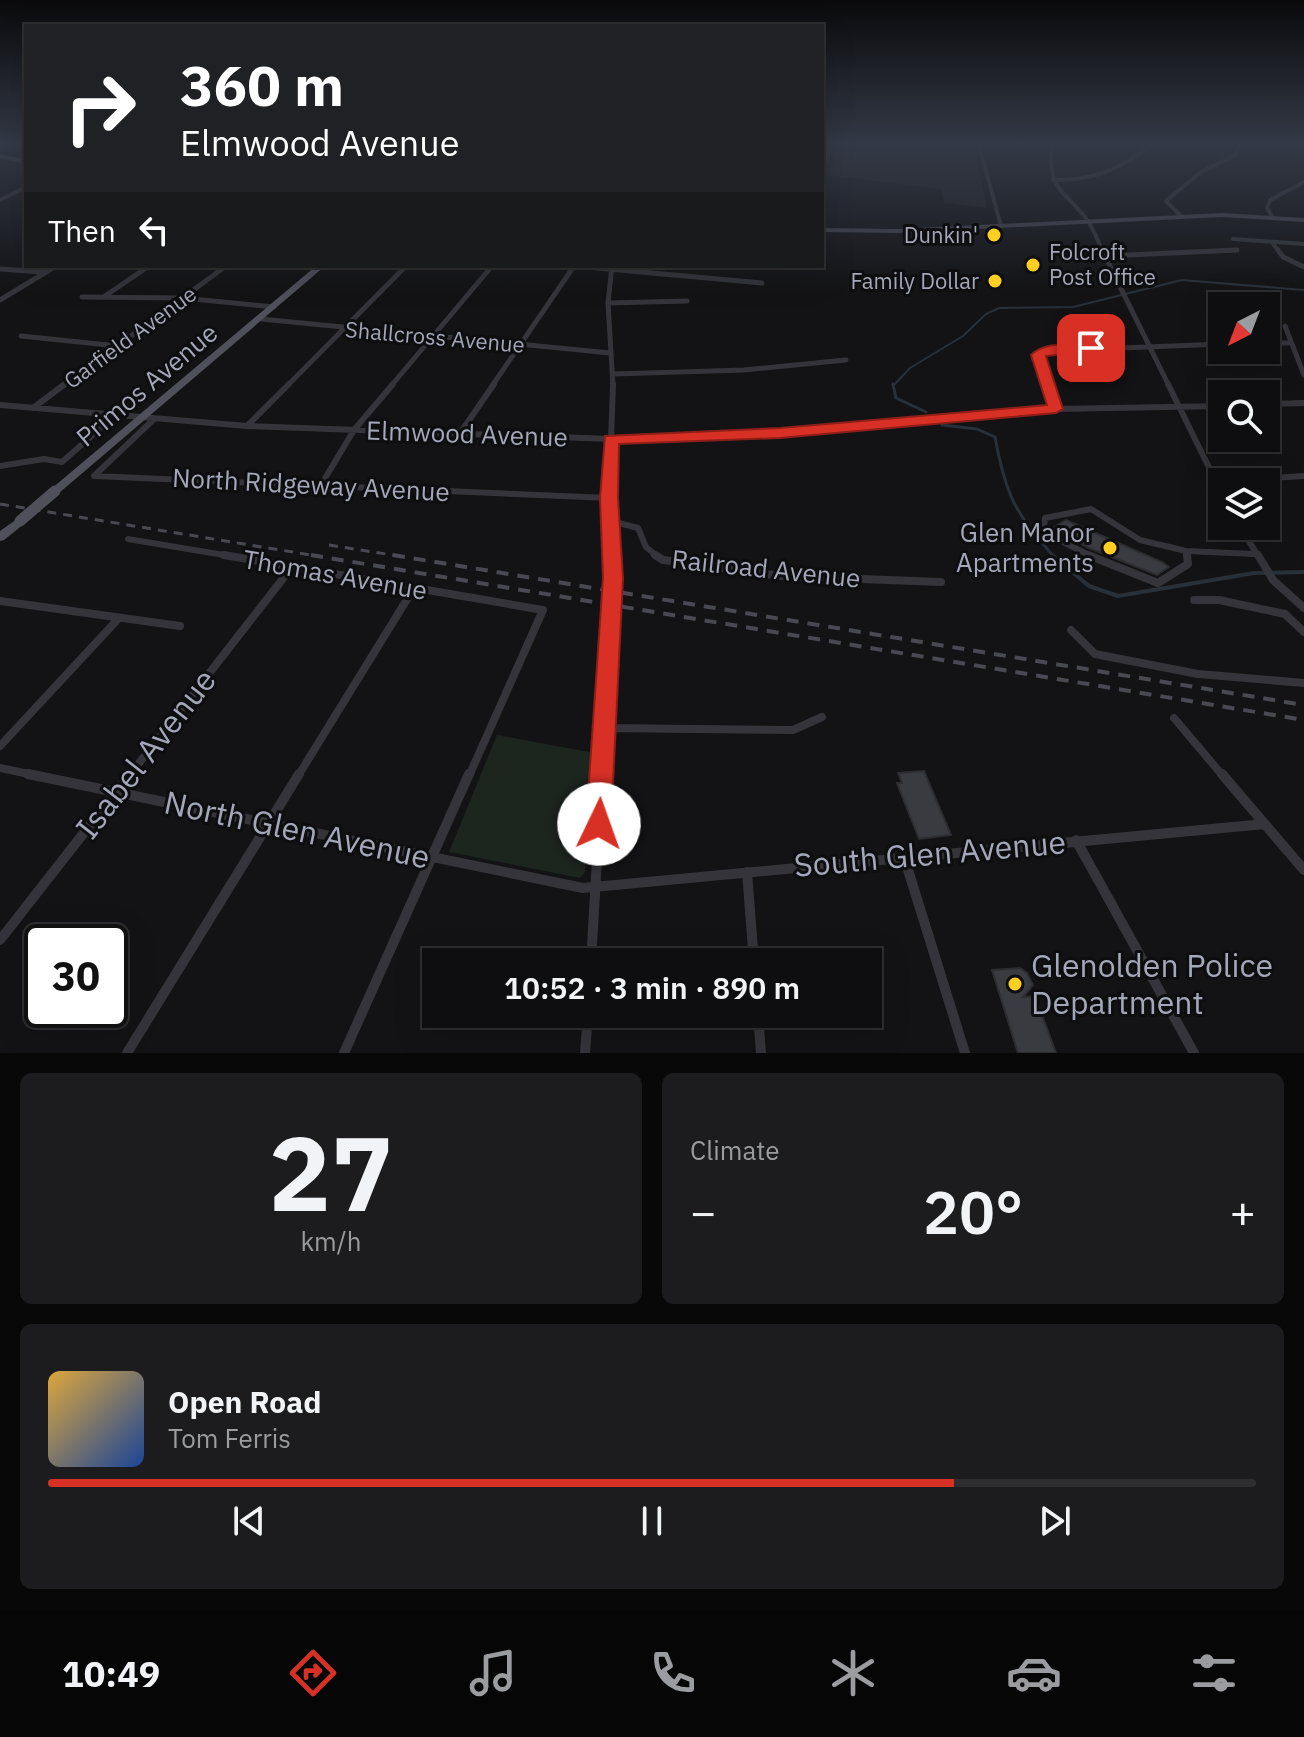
<!DOCTYPE html>
<html lang="en">
<head>
<meta charset="utf-8">
<style>
  body { margin:0; font-family:"IBM Plex Sans",sans-serif; background:#1c1c1e; color:#f1f3f6; height:100vh; display:flex; flex-direction:column; font-size:30px; white-space:nowrap }
  * { box-sizing:border-box; margin:0 }
  p { font-size:26px; color:#9b9c9f }
  .icon { flex:none; width:44px; height:44px; fill:none; stroke:currentColor; stroke-width:2; stroke-linecap:round; stroke-linejoin:round }
  .map { position:relative; height:1053px; overflow:hidden }
  .sheet { display:flex; flex-direction:column; gap:20px; padding:20px; background:#080809; flex:1 }
  .sheet>* { flex:none }
  .banner { position:absolute; left:24px; top:24px; width:800px; height:244px; border-radius:0px; box-shadow:0 8px 32px #0002,0 0 0 2px #2e2e30; background:#202124; color:#fff; overflow:hidden }
  .needle { width:52px; rotate:222deg }
  .controls { position:absolute; left:1208px; top:292px; display:grid; gap:16px }
  .controls a { display:grid; place-items:center; width:72px; height:72px; border-radius:0px; background:#0e0e10; box-shadow:0 8px 32px #0002,0 0 0 2px #2e2e30; font-size:40px }
  .speed { position:absolute; left:24px; top:924px; display:flex; gap:16px; font-size:40px; font-weight:700; text-align:center }
  .speed>* { display:grid; place-content:center; width:104px; height:104px; border-radius:50%; background:#0e0e10; box-shadow:0 8px 32px #0002,0 0 0 2px #2e2e30; line-height:1 }
  .speed .limit { border:4px solid #111; border-radius:12px; background:#fff; color:#111 }
  .pin { position:absolute; display:grid; place-items:center; width:68px; height:68px; color:#fff; margin:-34px; border-radius:16px; box-shadow:0 4px 12px #0006 }
  .me { position:absolute; width:88px; margin:-44px; rotate:3deg; stroke-linejoin:round; filter:drop-shadow(0 0 6px #0008) }
  .turn { display:flex; align-items:center; gap:28px; height:168px; padding:0 24px; font-size:36px }
  .turn .icon { width:104px; height:104px; stroke-width:2.5 }
  .turn b { display:block; font-size:56px; line-height:68px }
  .then { display:flex; align-items:center; height:76px; padding:0 24px; background:#0003; gap:16px; font-size:30px }
  .big { font-size:60px; font-weight:600; line-height:1.1 }
  .sheet .widget { flex:1; display:flex; flex-direction:column; justify-content:center; gap:12px; min-width:0; padding:0 28px; border-radius:12px; background:#1c1c1e }
  .sheet .dial { align-items:center; gap:0 }
  .dial b { font-size:104px; line-height:1 }
  .song { display:flex; align-items:center; gap:24px }
  .cover { width:96px; height:96px; border-radius:12px; background:linear-gradient(135deg,hsl(40 70% 55%),hsl(220 70% 35%)) }
  .played { height:8px; border-radius:4px; background:linear-gradient(90deg,#d93025 75%,#2e2e30 75%) }
  .keys { display:flex; justify-content:space-around; direction:ltr }
  .heat { display:flex; justify-content:space-between; align-items:center; font-size:44px; direction:ltr }
  .sheet .tiles { flex:1; display:grid; gap:20px; grid-template-columns:1fr 1fr }
  .widget:last-child { grid-column:span 2 }
  .trip { position:absolute; left:422px; top:948px; width:460px; height:80px; border-radius:0px; background:#0e0e10; box-shadow:0 8px 32px #0002,0 0 0 2px #2e2e30; font-weight:600; line-height:80px; text-align:center }
  .tabs { display:flex; height:128px; justify-content:space-around; align-items:center; background:#060606; color:#9b9c9f }
  .tabs .icon { width:56px; height:56px }
  .tabs .current { color:#d93025 }
  .tabs b { font-size:36px; color:#f1f3f6 }
  .map>svg:first-child { display:block }
  .built { fill:#1f1f22 }
  .green { fill:#1d251f }
  .lines { fill:none; stroke-linecap:round; stroke-linejoin:round }
  .stream-far2 { stroke:#28303a; stroke-width:2 }
  .stream-far1 { stroke:#28303a; stroke-width:3 }
  .stream { stroke:#28303a; stroke-width:4 }
  .building { fill:#3a3b40; stroke:#2d2d31; stroke-width:2 }
  .street-far4 { stroke:#34343a; stroke-width:4 }
  .street-far3 { stroke:#34343a; stroke-width:5 }
  .street-far2 { stroke:#34343a; stroke-width:6 }
  .street-far1 { stroke:#34343a; stroke-width:8 }
  .street { stroke:#34343a; stroke-width:10 }
  .secondary { fill:#41424a; fill-rule:evenodd }
  .primary { fill:#4f505a; fill-rule:evenodd }
  .rail-far1 { stroke:#484951; stroke-width:3; stroke-dasharray:9 7; stroke-linecap:butt }
  .rail { stroke:#484951; stroke-width:4; stroke-dasharray:12 9; stroke-linecap:butt }
  .street-bridge { stroke:#34343a; stroke-width:8 }
  .primary-bridge { stroke:#4f505a; stroke-width:11 }
  .route { fill:#d93025; stroke:#8d1f18; stroke-width:2 }
  .poi-dot { fill:#ffcf21; stroke:#0e0e10; stroke-width:3 }
  .labels { text-anchor:middle; stroke-width:6; stroke-linejoin:round; paint-order:stroke }
  .far-poi-label { font-size:22px; fill:#a3a7b7; stroke:#0e0e10; text-anchor:end }
  .far-street-label { font-size:22px; fill:#a3a7b7; stroke:#0e0e10 }
  .street-label { font-size:26px; fill:#a3a7b7; stroke:#0e0e10 }
  .poi-label { font-size:26px; fill:#a3a7b7; stroke:#0e0e10; text-anchor:end }
  .near-street-label { font-size:32px; fill:#a3a7b7; stroke:#0e0e10 }
  .near-poi-label { font-size:32px; fill:#a3a7b7; stroke:#0e0e10; text-anchor:start }
</style>
</head>
<body>
<div class="map">
<svg width="1304" height="1053" viewBox="0 0 1304 1053">
  <rect width="100%" height="100%" fill="#131315"/>
  <path class="built" d="M839,145H973L987,208L944,203L941,189L828,175Z"/>
  <path class="green" d="M497,735L595,753L585,872L580,878L449,852Z"/>
  <g class="lines">
    <path class="stream-far2" d="M893,386L910,368L963,336L986,314L999,308L1073,307L1182,280L1304,290"/>
    <path class="stream-far1" d="M893,384L896,398L926,412
      M942,425L977,429L995,437C1006,497 1015,512 1054,557"/>
    <path class="stream" d="M1052,555L1089,586L1118,596L1254,573L1304,572"/>
  </g>
  <path class="building" d="M1066,520L1162,562L1169,567L1157,575L1089,548L1053,528Z
    M924,771L951,835L919,839L897,783H902L898,773Z
    M1020,968L1027,973L1033,985L1023,997L1035,996L1056,1053H1018L992,970Z"/>
  <g class="lines">
    <path class="street-far4" d="M979,145L1001,226
      M1052,145C1048,189 1060,187 1085,217C1093,227 1098,241 1103,252
      M822,171L831,145
      M1053,180C1094,181 1119,169 1152,145
      M0,200L26,187
      M1181,216L1166,201L1201,172L1235,155L1239,145
      M1273,218L1267,208L1270,200L1304,182
      M1233,239L1304,244
      M1272,242L1279,252
      M1198,252L1237,250"/>
    <path class="street-far3" d="M1102,250L1169,386
      M1278,250L1283,257L1304,267
      M1106,256L1237,250
      M575,266L762,283
      M612,266L608,303L613,386
      M0,269L43,272
      M105,296L149,266
      M82,297L183,298L274,307
      M0,300L56,266
      M608,303L687,301
      M261,319L610,353
      M1285,326L1304,375
      M21,336L118,346
      M1266,343H1291
      M613,374L744,370L846,360
      M63,386L226,266
      M287,386L406,266
      M391,386L492,266
      M492,386L574,266
      M1048,386L1038,359V355L1045,351L1222,344"/>
    <path class="street-far2" d="M1047,384L1056,409
      M1168,384L1222,494
      M1266,404L1304,403
      M0,405L247,426L611,439L780,433L1056,409L1222,406
      M33,408L65,384
      M153,420L94,476L609,498
      M247,426L289,384
      M461,432L494,384
      M0,466L44,459L62,462L113,417
      M1215,481L1304,476
      M321,485L354,430L393,384
      M611,521L638,528L646,547L658,557
      M1239,526L1259,557
      M128,539L236,557
      M1186,551L1254,554
      M1186,551L1187,557
      M612,557L609,498L613,384
      M1093,557L1053,537L1044,527L1045,518L1091,509L1140,540L1186,551"/>
    <path class="street-far1" d="M224,555L543,610L469,776
      M612,555L613,578
      M655,555L663,560L781,576L941,582
      M1088,555L1158,583L1188,564L1187,555
      M1258,555L1273,580L1304,608
      M1194,600H1219L1285,614L1304,632
      M0,601L180,626
      M1071,630L1095,654L1198,674L1304,683
      M1174,718L1223,776
      M604,728L793,730L822,717
      M0,746L119,618
      M0,768L38,776
      M129,776L292,567
      M298,776L414,588
      M602,776L611,631"/>
    <path class="street" d="M28,774L583,888L1265,824
      M1222,774L1304,870
      M1076,840L1194,1053
      M904,857L965,1053
      M747,872L754,962
      M0,940L130,774
      M591,962L602,774
      M758,1014L761,1053
      M127,1053L299,774
      M344,1053L469,774
      M585,1053L588,1014"/>
    <path class="secondary" d="M1222,213L1304,218V222L1222,217L898,233L822,232V228L898,229Z"/>
    <path class="primary" d="M0,154L26,160V164L0,158Z
      M316,266H325L59,493H51L49,491L51,489Z
      M20,517L26,521L24,524L4,540L0,541V531Z"/>
    <path class="rail-far1" d="M0,504L323,557
      M329,545L405,557"/>
    <path class="rail" d="M311,555L1304,720
      M393,555L1304,705"/>
    <path class="street-bridge" d="M611,631L613,578"/>
    <path class="primary-bridge" d="M20,521L55,491"/>
  </g>
  <linearGradient id="sky" x2="0" y2="1"><stop stop-color="#0a0a0c"/><stop offset="0.49" stop-color="#333946"/><stop offset="1" stop-color="#333946" stop-opacity="0"/></linearGradient>
  <rect width="1304" height="293" fill="url(#sky)"/>
  <path class="route" d="M1091,343L1098,348L1096,351L1046,356L1063,409L1056,413L780,438L619,444L618,498L623,578L611,824L608,831L599,835L590,831L586,824L603,578L600,498L605,436L780,428L1047,405L1031,355C1045,341 1073,345 1091,343Z"/>
  <g class="poi-dot">
    <circle cx="994" cy="235" r="8"/>
    <circle cx="1033" cy="265" r="8"/>
    <circle cx="995" cy="281" r="8"/>
    <circle cx="1110" cy="548" r="8"/>
    <circle cx="1015" cy="984" r="8"/>
  </g>
  <g class="labels">
    <g class="far-poi-label">
      <text x="978" y="243">Dunkin'</text>
      <text x="1049" y="260" text-anchor="start">Folcroft<tspan x="1049" dy="25">Post Office</tspan></text>
      <text x="979" y="289">Family Dollar</text>
    </g>
    <g class="far-street-label">
      <text transform="translate(130 337) rotate(-36)" y="8">Garfield Avenue</text>
      <text transform="translate(435 337) rotate(5)" y="8">Shallcross Avenue</text>
    </g>
    <g class="street-label">
      <text transform="translate(147 385) rotate(-40)" y="9">Primos Avenue</text>
      <text transform="translate(467 434) rotate(2)" y="9">Elmwood Avenue</text>
      <text transform="translate(311 485) rotate(3)" y="9">North Ridgeway Avenue</text>
      <text transform="translate(766 569) rotate(6)" y="9">Railroad Avenue</text>
      <text transform="translate(335 575) rotate(10)" y="9">Thomas Avenue</text>
    </g>
    <g class="poi-label">
      <text x="1094" y="542">Glen Manor<tspan x="1094" dy="30">Apartments</tspan></text>
    </g>
    <g class="near-street-label">
      <text transform="translate(146 754) rotate(-52)" y="11">Isabel Avenue</text>
      <text transform="translate(297 830) rotate(12)" y="11">North Glen Avenue</text>
      <text transform="translate(930 854) rotate(-5)" y="11">South Glen Avenue</text>
    </g>
    <g class="near-poi-label">
      <text x="1031" y="977">Glenolden Police<tspan x="1031" dy="37">Department</tspan></text>
    </g>
  </g>
</svg>
<div class="controls">
<a><svg class="needle" viewBox="-14 -14 28 28"><path d="M0-13l5 13h-10z" fill="#e53935"/><path d="M0 13l5-13h-10z" fill="#9b9c9f"/></svg></a>
<a><svg class="icon" aria-label="search" viewBox="0 0 24 24"><circle cx="10" cy="10" r="6"/><path d="M15 15l6 6"/></svg></a>
<a><svg class="icon" aria-label="layers" viewBox="0 0 24 24"><path d="M12 4l9 5-9 5-9-5zM3 14l9 5 9-5"/></svg></a>
</div>
<div class="speed"><div class="limit">30</div></div>
<div class="pin" style="left:1091px;top:348px;background:#d93025"><svg class="icon" aria-label="arrive" viewBox="0 0 24 24"><path d="M6 21V4h12l-3 4 3 4H6"/></svg></div>
<svg class="me" style="left:599px;top:824px" viewBox="-20 -20 40 40"><circle r="19" fill="#fff"/><path d="M0-13L10 11 0 6-10 11z" fill="#d93025"/></svg>
<div class="trip">10:52 · 3 min · 890 m</div>
<div class="banner">
<div class="turn"><svg class="icon" aria-label="right" viewBox="0 0 24 24"><path d="M7 20v-9h11M14 6l5 5-5 5"/></svg><div><b>360 m</b>Elmwood Avenue</div></div>
<div class="then">Then<svg class="icon" aria-label="left" viewBox="0 0 24 24"><path d="M17 20v-9H6M10 6l-5 5 5 5"/></svg></div>
</div>
</div>
<section class="sheet">
<div class="tiles">
<div class="widget dial"><b>27</b><p>km/h</p></div>
<div class="widget"><p>Climate</p>
<div class="heat"><a>−</a><b class="big">20°</b><a>+</a></div>
</div>
<div class="widget">
<div class="song"><i class="cover"></i><div><b>Open Road</b><p>Tom Ferris</p></div></div>
<div class="played"></div>
<div class="keys"><svg class="icon" aria-label="previous" viewBox="0 0 24 24"><path d="M18 5L8 12l10 7zM5 5v14"/></svg><svg class="icon" aria-label="pause" viewBox="0 0 24 24"><path d="M8 5v14M16 5v14"/></svg><svg class="icon" aria-label="next" viewBox="0 0 24 24"><path d="M6 5l10 7-10 7zM19 5v14"/></svg></div>
</div>
</div>
</section>
<nav class="tabs">
<b>10:49</b>
<svg class="icon current" aria-label="directions" viewBox="0 0 24 24"><path d="M12 3l9 9-9 9-9-9zM9 14v-3h6M13 9l2 2-2 2"/></svg>
<svg class="icon" aria-label="music" viewBox="0 0 24 24"><path d="M9 18V5l10-2v13"/><circle cx="6" cy="18" r="3"/><circle cx="16" cy="16" r="3"/></svg>
<svg class="icon" aria-label="phone" viewBox="0 0 24 24"><path d="M5 4h4l2 5-3 2q2 4 5 5l2-3 5 2v4C11 20 4 13 5 4z"/></svg>
<svg class="icon" aria-label="climate" viewBox="0 0 24 24"><path d="M12 3v18M4 7l16 10M4 17L20 7"/></svg>
<svg class="icon" aria-label="car" viewBox="0 0 24 24"><path d="M5 17H2v-5l4-1 3-4h7l3 4 3 1v5h-3M9 17h6M6 11h13"/><circle cx="7" cy="17" r="2"/><circle cx="17" cy="17" r="2"/></svg>
<svg class="icon" aria-label="filters" viewBox="0 0 24 24"><path d="M4 7h16M4 17h16"/><circle cx="9" cy="7" r="2"/><circle cx="15" cy="17" r="2"/></svg>
</nav>
</body>
</html>
